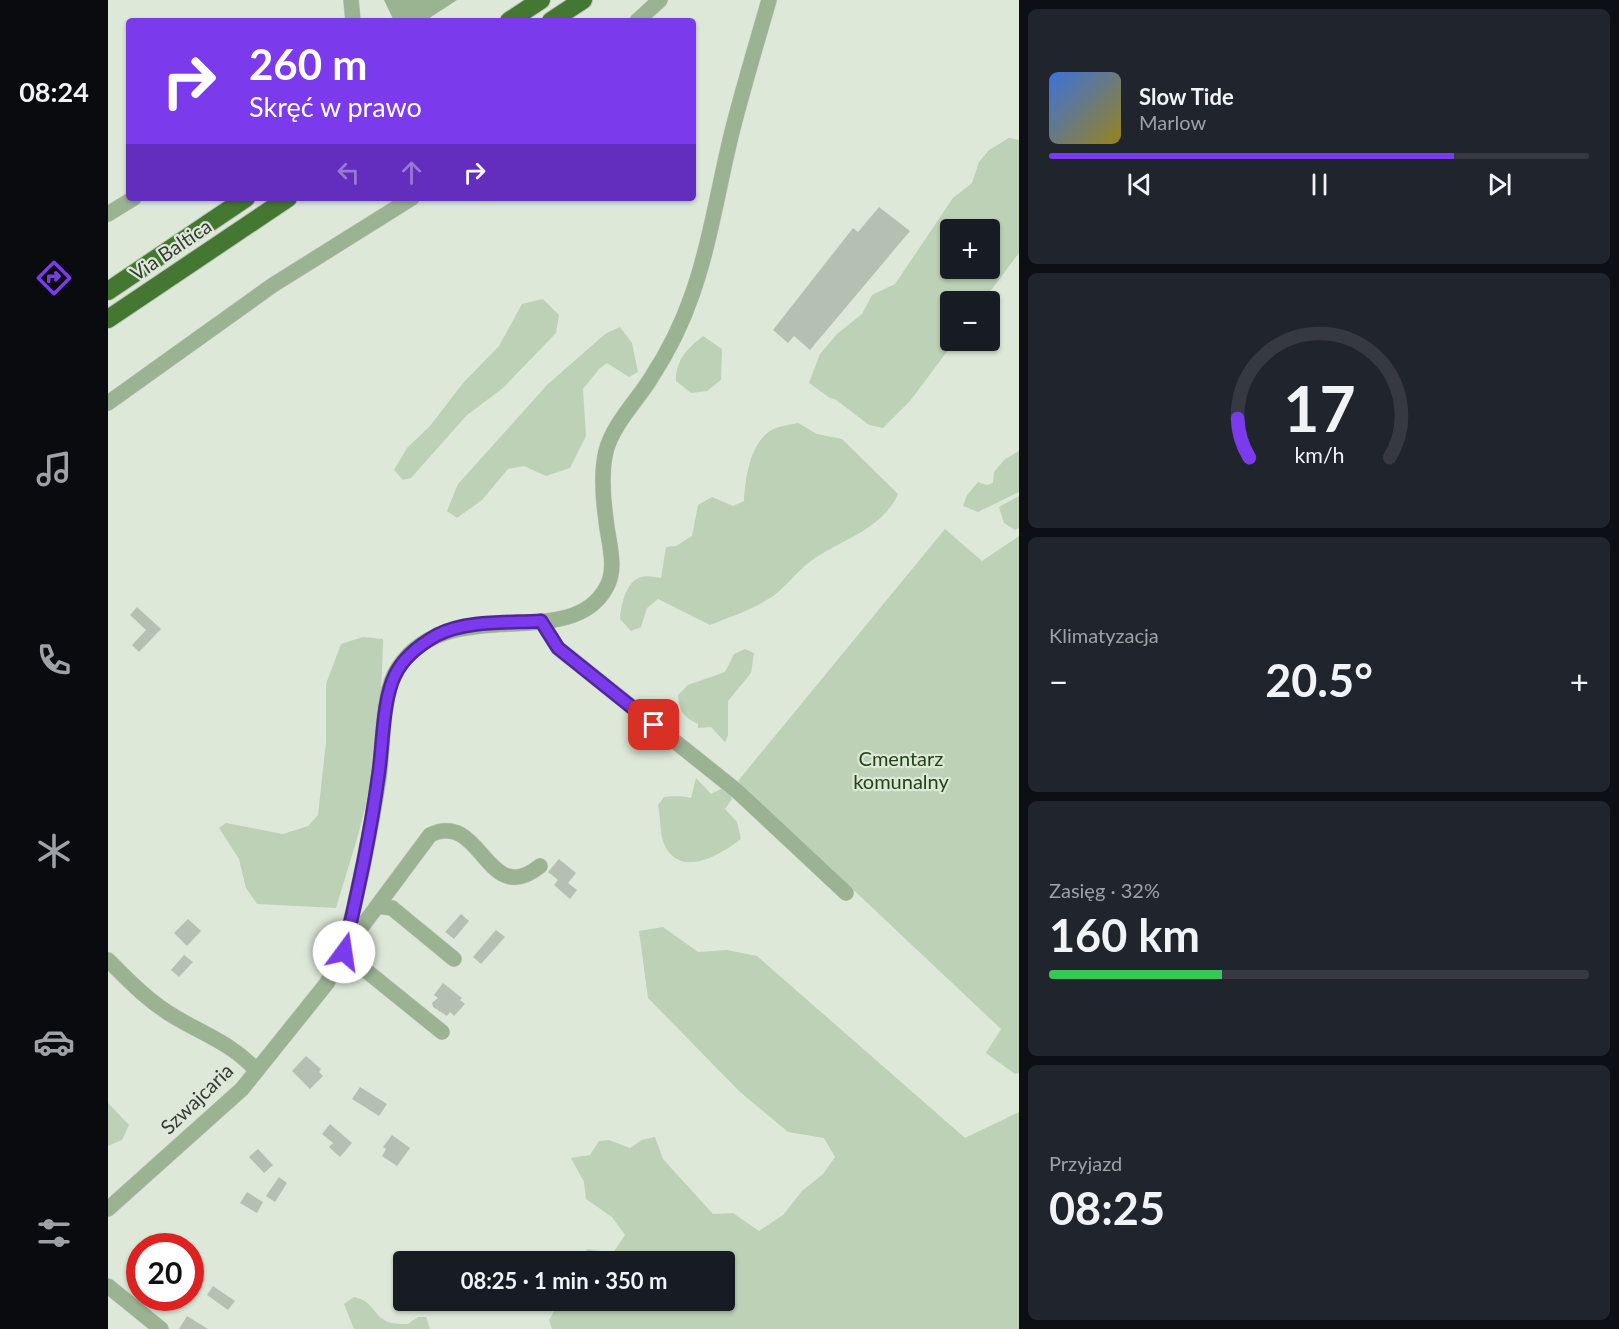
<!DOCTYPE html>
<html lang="pl">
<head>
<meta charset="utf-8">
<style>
  body { margin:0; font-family:Lato,sans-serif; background:#20242c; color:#f1f3f6; height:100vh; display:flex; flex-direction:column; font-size:22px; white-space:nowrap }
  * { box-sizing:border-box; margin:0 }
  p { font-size:20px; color:#9ea1a6 }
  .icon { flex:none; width:33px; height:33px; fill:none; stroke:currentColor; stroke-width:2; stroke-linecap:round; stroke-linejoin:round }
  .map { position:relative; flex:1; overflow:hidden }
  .panel { display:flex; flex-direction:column; gap:9px; padding:9px; background:#0d0f14; width:600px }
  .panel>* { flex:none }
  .hud { position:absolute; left:18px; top:18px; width:570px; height:183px; border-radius:6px; box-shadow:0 2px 4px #0004; background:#7c3aed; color:#fff; overflow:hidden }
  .buttons { position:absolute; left:832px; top:219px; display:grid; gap:12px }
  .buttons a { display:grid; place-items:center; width:60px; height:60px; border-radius:6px; background:#171b24; box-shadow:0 2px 4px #0004; font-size:30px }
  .speed { position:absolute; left:18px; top:1233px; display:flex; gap:12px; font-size:30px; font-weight:700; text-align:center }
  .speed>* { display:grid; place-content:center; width:78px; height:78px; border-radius:50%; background:#171b24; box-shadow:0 2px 4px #0004; line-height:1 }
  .speed .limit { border:9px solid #d22; background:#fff; color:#111 }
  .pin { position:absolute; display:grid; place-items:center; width:51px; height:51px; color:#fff; margin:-26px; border-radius:12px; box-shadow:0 3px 9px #0006 }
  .me { position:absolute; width:66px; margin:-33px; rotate:14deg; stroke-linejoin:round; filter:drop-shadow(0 0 4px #0008) }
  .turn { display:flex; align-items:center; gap:21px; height:126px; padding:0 24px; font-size:27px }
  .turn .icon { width:78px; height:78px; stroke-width:2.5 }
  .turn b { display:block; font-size:42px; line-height:51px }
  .lanes { display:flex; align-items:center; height:57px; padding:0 24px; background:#0003; justify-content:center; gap:30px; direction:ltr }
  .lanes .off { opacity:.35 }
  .big { font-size:45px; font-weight:700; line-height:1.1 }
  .panel .widget { flex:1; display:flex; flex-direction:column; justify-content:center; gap:9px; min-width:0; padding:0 21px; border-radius:9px; background:#20242c }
  .panel .dial { align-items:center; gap:0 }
  .dial svg { height:156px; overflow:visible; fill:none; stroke:#363941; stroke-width:7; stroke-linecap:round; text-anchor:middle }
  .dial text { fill:#f1f3f6; stroke:none }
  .song { display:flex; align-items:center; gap:18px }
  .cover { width:72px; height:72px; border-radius:9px; background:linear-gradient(135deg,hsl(220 70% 55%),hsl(50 70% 35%)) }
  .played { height:6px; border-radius:3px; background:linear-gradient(90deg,#7c3aed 75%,#363941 75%) }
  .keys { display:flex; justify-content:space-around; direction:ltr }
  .heat { display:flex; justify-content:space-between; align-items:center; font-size:33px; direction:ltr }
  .charge { height:9px; border-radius:4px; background:linear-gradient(90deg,#34c759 32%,#363941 0) }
  .trip { position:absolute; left:285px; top:1251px; width:342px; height:60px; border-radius:6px; background:#171b24; box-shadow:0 2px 4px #0004; font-weight:700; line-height:60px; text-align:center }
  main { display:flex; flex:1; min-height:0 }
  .menu { display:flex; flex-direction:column; width:108px; justify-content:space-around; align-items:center; background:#090b0e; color:#9ea1a6 }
  .menu .icon { width:42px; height:42px }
  .menu .on { color:#7c3aed }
  .menu b { font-size:27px; color:#f1f3f6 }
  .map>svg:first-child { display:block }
  .green { fill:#bdd1b6; fill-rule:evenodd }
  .water { fill:#9ab492 }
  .building { fill:#b5c0b2 }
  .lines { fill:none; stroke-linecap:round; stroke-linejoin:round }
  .minor-casing { stroke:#bcc5b8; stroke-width:16 }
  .highway-casing { stroke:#bcc5b8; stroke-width:20 }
  .minor { stroke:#9bb293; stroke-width:15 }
  .highway { stroke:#447731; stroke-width:18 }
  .route-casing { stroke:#51269a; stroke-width:15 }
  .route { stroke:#7c3aed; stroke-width:10 }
  .labels { text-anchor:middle; stroke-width:4.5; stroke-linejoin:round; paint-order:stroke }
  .street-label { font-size:20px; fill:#363a34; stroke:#dde8d9 }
  .park-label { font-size:20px; fill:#224414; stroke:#dde8d9 }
</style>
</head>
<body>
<main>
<nav class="menu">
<b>08:24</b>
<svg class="icon on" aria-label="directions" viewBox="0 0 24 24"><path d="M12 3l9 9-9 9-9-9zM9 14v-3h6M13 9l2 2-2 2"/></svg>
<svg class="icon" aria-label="music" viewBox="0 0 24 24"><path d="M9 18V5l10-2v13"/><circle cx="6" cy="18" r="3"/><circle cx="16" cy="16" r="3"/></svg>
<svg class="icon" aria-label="phone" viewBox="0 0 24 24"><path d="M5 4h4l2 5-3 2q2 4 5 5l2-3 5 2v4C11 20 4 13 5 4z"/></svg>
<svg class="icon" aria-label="climate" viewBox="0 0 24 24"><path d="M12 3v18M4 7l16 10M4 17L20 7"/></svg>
<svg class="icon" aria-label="car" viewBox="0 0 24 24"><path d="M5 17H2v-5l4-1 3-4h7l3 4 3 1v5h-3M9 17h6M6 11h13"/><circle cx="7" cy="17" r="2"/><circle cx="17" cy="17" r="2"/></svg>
<svg class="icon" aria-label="filters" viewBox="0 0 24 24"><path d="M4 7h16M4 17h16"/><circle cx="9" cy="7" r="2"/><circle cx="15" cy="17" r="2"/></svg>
</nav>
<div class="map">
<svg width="911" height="1329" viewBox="0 0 911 1329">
  <rect width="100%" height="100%" fill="#dde8d9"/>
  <path class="green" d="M901,138L911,140V253L875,301L843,302V340L847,341L802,401L775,428L761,425L727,399L722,398L701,383L712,354L729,334L754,314L764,295L787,284L845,198L864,183L871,162L881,150ZM843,230H882V268H843Z
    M435,299L451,315L448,333L395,388L359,415L303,478L295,480L286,470L299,448L322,426L355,383L391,346L414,304Z
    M512,327L524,343L530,372L521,377L499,363L491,369L475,389L478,436L462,468L438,476L416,466L400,469L374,500L349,518L339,511L350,484L439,385L497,334Z
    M595,336L614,349L613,380L599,391L583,393L568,381C568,359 579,349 595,336Z
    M690,423L709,434L734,439L790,494C775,528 736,539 707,558C693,567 682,582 669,593C650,608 624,616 602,625L550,599L539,608L533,627L523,631L512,619C513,605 518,581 533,577C539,575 548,577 553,578L558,547L568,546L584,536L590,505L604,497L625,506L636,501C637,479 642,444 662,431C669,426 681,425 690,423Z
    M911,451V492L870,512L855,506L859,495L870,482L879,485L885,483L886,472L897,459Z
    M911,496V528L907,530L896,523L891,507Z
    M837,529L874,561L911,536V1073L907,1074L878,1053L893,1029L630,781Z
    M255,637L275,639C274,684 271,729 264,773C257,819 241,864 228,908L149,904L138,888L131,859L111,828L118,823L175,834L200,826L210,815L218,742V684L233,644Z
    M637,649L646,653L643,673L620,701V735L617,742L603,727L590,728V724C576,717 571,712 570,695L580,685L617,672L626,654Z
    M588,778L603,794L617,787L622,791L624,799L617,809L629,822L633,839C613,854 574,879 557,846C551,834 553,817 550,805L556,797C563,796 577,796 583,798Z
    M555,927L590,952L619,950L649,956L857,1138L911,1112V1329H444L441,1320L452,1301L616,1300V1262L472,1261L479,1249L505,1253L517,1235L504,1217L478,1199L476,1182L463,1158L482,1155L491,1141L501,1140L522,1148L534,1140L547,1137L555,1159L605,1214L625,1213L651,1231L675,1215L694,1191L715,1174L727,1157L716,1138L680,1132L632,1092L540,998L531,931Z
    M0,1103L21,1125L14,1140L0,1146Z
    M246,1297C267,1302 264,1315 280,1322C286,1324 294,1324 300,1324L310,1317H318L322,1329H246L236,1304Z"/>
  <path class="water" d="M276,0H349L317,21H286Z"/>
  <path class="building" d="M771,207L802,231L702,350L686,336L680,343L665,330L745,228L750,232Z
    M29,607L53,629L31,652L24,645L38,630L22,615Z
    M451,859L468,873L460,883L469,890L462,899L446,885L450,880L440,872Z
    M353,914L361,921L346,939L337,932Z
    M80,919L93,931L79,946L66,933Z
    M388,930L397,937L373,964L365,957Z
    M76,955L85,962L71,977L63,970Z
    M335,983L354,998L352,1000L357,1004L346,1016L342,1012L339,1016L325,1007L324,1003L330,998L326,995Z
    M198,1056L213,1069L211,1072L215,1076L202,1089L184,1071Z
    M252,1087L279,1104L271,1116L244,1099Z
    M222,1124L244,1143L232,1157L221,1147L225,1143L214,1134Z
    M284,1135L302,1148L289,1166L274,1156L278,1149L275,1147Z
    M150,1149L165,1165L156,1173L141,1157Z
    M171,1177L179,1183L167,1202L158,1196Z
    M139,1192L155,1202L149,1213L132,1203Z
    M105,1286L127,1301L120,1310L99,1295Z
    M79,1316L100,1329H71Z"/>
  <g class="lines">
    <g class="minor-casing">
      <path id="minor" d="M243,0L245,21
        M529,21L552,0
        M0,214L26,198
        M0,403L165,285L304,198
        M433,621L450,648L629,791L738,893
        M270,906L284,908L346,959
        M235,952C250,894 262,837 271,777C275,748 274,700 286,675C331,588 461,656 498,588C510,568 500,542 498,520C495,499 493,472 498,451C505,424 529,401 543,378C560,352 574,324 584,295C603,241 611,183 625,128C636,85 649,42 661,0
        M235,952L334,1032
        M0,960C21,981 41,1002 67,1017C97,1035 123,1043 148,1070
        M0,1209L134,1089L219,983L235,952L322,835C374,809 378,910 432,866
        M0,1286L53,1329"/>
    </g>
    <g class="highway-casing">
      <path id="highway" d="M401,21L433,0
        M443,21L475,0
        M0,291L138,198
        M0,319L180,198"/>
    </g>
    <use href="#minor" class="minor"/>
    <use href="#highway" class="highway"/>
  </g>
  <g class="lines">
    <g class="route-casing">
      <path id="route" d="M236,952C249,894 262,837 270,778C275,749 274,701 287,675C295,658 313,644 329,635C359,620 400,623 433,621L450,648L546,725"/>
    </g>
    <use href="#route" class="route"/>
  </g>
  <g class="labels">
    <g class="street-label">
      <text transform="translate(63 250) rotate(-34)" y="7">Via Baltica</text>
      <text transform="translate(89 1099) rotate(-44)" y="7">Szwajcaria</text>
    </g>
    <g class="park-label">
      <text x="793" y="766">Cmentarz<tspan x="793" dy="23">komunalny</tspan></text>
    </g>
  </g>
</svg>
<div class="buttons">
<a>+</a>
<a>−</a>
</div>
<div class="speed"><div class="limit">20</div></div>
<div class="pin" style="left:546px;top:725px;background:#d93025"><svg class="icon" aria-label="arrive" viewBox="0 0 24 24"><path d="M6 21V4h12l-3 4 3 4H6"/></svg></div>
<svg class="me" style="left:236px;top:952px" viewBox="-20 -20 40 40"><circle r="19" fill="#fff"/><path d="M0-13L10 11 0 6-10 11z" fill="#7c3aed"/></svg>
<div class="trip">08:25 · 1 min · 350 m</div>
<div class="hud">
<div class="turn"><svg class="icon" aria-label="right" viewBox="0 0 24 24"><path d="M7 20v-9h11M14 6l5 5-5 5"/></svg><div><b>260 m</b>Skręć w prawo</div></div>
<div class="lanes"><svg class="icon off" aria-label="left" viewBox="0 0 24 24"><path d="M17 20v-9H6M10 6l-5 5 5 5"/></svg><svg class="icon off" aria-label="ahead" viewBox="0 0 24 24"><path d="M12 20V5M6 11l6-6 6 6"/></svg><svg class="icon" aria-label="right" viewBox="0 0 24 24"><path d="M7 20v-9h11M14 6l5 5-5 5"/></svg></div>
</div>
</div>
<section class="panel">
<div class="widget">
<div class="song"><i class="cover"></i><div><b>Slow Tide</b><p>Marlow</p></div></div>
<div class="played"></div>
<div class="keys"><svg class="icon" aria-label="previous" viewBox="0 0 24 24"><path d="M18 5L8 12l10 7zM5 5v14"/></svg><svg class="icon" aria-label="pause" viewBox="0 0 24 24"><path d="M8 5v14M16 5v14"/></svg><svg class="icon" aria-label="next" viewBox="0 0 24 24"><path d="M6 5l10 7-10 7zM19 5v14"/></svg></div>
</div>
<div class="widget dial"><svg viewBox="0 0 100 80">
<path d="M14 69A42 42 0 1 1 86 69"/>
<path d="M14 69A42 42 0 0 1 8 49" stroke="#7c3aed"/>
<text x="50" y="56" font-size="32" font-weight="700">17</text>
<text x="50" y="72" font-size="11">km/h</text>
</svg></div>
<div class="widget"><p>Klimatyzacja</p>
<div class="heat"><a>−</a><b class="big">20.5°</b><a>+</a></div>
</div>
<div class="widget"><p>Zasięg · 32%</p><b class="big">160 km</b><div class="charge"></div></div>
<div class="widget"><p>Przyjazd</p><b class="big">08:25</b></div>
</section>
</main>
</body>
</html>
